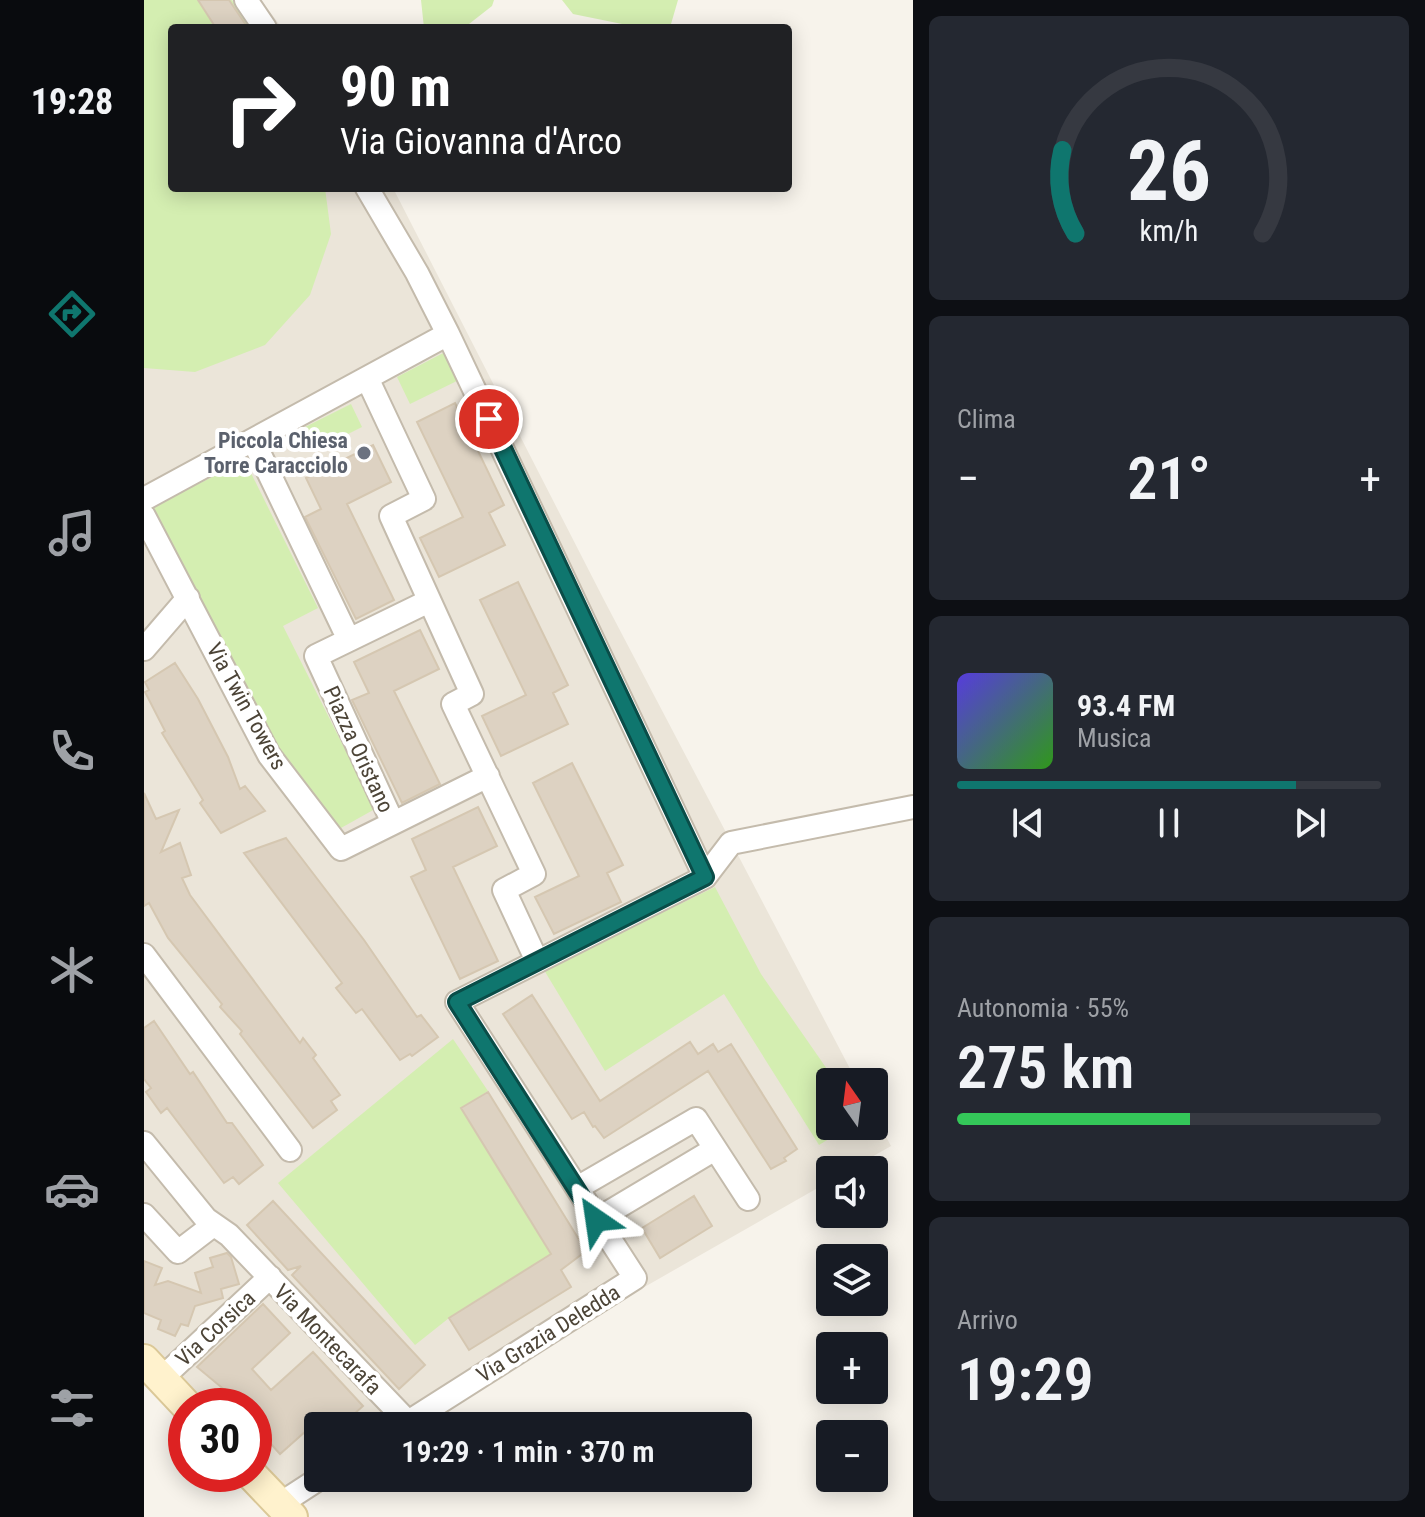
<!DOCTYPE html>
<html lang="it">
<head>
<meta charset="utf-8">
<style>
  body { margin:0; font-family:"Roboto Condensed",sans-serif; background:#242831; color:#f1f3f6; height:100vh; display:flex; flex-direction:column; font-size:30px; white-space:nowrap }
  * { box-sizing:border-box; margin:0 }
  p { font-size:26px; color:#9ea1a6 }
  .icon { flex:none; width:44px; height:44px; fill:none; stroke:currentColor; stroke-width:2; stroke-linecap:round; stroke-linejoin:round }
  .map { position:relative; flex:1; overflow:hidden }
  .drawer { display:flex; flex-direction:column; gap:16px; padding:16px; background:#0d0f14; width:512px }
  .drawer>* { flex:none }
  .top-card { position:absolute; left:24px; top:24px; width:624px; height:168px; border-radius:8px; box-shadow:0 4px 20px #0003; background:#202124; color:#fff; overflow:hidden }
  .needle { width:52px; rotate:346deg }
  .buttons { position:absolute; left:672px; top:1068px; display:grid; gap:16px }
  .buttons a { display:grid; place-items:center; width:72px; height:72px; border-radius:8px; background:#171b24; box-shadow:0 4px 20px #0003; font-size:40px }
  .speed { position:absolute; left:24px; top:1388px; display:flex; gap:16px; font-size:40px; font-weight:700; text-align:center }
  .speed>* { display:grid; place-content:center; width:104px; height:104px; border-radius:50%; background:#171b24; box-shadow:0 4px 20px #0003; line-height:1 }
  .speed .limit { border:12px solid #d22; background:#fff; color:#111 }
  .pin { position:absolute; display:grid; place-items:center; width:68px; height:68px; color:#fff; margin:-34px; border:4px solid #fff; border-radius:50%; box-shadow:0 2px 8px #0007 }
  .me { position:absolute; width:88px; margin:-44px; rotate:328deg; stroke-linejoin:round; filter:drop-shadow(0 0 6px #0008) }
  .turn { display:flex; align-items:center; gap:28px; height:168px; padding:0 40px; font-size:36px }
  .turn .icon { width:104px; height:104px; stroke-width:2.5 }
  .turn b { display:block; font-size:56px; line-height:68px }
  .big { font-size:60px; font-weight:600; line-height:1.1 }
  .drawer .tile { flex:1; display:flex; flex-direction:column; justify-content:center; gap:12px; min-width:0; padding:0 28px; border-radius:12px; background:#242831 }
  .drawer .dial { align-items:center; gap:0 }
  .dial svg { height:208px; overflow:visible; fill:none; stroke:#363941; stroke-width:7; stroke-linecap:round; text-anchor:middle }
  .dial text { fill:#f1f3f6; stroke:none }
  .song { display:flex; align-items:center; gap:24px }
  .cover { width:96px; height:96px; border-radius:12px; background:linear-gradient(135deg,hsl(250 70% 55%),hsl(110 70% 35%)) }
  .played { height:8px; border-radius:4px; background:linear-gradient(90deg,#0f766e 80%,#363941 80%) }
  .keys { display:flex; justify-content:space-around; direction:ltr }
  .heat { display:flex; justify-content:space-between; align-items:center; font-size:44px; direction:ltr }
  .charge { height:12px; border-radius:6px; background:linear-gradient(90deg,#34c759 55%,#363941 0) }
  .trip { position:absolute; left:160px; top:1412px; width:448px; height:80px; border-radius:8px; background:#171b24; box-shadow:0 4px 20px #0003; font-weight:600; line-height:80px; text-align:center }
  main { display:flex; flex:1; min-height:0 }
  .tab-bar { display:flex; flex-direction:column; width:144px; justify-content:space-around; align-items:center; background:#090b0e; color:#9ea1a6 }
  .tab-bar .icon { width:56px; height:56px }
  .tab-bar .selected { color:#0f766e }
  .tab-bar b { font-size:36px; color:#f1f3f6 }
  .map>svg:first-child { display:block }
  .residential { fill:#ebe5d9 }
  .green { fill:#d4eeb1 }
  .building { fill:#ddd2c2; stroke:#d5c7b1; stroke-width:2 }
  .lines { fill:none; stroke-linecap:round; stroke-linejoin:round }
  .street-casing { stroke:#c4bbac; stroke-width:26 }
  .secondary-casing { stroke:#dbc897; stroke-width:34 }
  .street { stroke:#fff; stroke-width:22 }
  .secondary { stroke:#fff2cd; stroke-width:30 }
  .route-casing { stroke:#0a4d48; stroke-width:20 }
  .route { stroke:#0f766e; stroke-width:14 }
  .worship-dot { fill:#6b7280; stroke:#fff; stroke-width:3 }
  .labels { text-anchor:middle; stroke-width:8; stroke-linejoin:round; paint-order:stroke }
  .worship-label { font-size:22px; font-weight:bold; fill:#5b616d; stroke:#fff; text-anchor:end }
  .street-label { font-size:22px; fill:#4c4437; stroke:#fff }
</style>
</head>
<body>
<main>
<nav class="tab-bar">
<b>19:28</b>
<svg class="icon selected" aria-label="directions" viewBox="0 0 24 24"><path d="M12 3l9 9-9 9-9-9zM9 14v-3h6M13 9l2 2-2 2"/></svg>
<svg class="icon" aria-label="music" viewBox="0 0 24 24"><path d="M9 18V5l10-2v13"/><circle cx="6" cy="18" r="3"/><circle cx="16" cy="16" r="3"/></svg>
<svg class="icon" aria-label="phone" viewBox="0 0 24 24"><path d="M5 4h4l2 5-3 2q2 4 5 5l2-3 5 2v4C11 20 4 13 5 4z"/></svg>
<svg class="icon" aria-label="climate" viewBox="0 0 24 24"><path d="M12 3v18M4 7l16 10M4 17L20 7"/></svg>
<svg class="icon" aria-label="car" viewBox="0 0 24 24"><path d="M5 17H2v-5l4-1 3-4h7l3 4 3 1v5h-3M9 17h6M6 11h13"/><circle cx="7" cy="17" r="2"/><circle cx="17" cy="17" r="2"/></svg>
<svg class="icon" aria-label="filters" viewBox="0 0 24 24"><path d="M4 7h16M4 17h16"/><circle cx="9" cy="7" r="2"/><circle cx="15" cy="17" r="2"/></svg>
</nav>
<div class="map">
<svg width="769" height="1517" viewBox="0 0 769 1517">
  <rect width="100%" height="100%" fill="#f7f3eb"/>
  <path class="residential" d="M0,0H117L138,28H28V188H249L459,598L713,1082H686V1126H730V1114L747,1146L705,1170H686V1181L257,1426H174V1473L139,1494L110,1463V1406H57L0,1345Z"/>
  <path class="green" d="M0,0H88L107,28H28V188H181L187,234L166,295L121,345L51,372L0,368Z
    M277,0H350L348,6L325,24L324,28H280Z
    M418,0H534L527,24L483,25L429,14Z
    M305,350L319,378L266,404L253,377Z
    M207,404L218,427L170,451L159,428Z
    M101,461L174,608L139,626L231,809L197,828L136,755L9,506Z
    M571,887L617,974L692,1082H686V1126H706L675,1145L580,994L461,1071L400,970Z
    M309,1039L344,1091L317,1108L407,1254L305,1318L271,1345L134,1183Z"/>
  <path class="building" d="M54,0H85L104,28H72Z
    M311,403L360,505L345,513L361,545L295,577L276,538L319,517L273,422Z
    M229,445L247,482L203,504L250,600L212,619L161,517L177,509L162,478Z
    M374,582L424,685L409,693L424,724L357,756L338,716L382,695L336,600Z
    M276,630L295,669L250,691L296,784L258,803L208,700L225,693L210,662Z
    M31,663L54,699L84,757L96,789L101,786L121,811L77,833L56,803L59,800L18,733L21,731L1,692L5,690L1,682Z
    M428,763L479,865L463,873L477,902L410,934L391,897L435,876L389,783Z
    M0,793L12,819L35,810L17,852L36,843L47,875L38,878L46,895L156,1043L159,1038L172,1055L169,1058L196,1095L187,1101L193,1110L169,1128L96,1034L98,1031L76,1007L78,1004L24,938L5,903L0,906Z
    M334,807L353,846L309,867L354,961L316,979L267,877L282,870L268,839Z
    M142,838L220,940L273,1017L277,1015L294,1037L268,1056L266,1054L256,1060L218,1009L212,1013L192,988L198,983L100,853Z
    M388,995L456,1101L546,1042L554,1054L569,1044L574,1052L587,1044L653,1149L640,1158L642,1161L627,1169L564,1071L460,1138L451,1126L449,1127L440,1112L428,1119L359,1014Z
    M10,1021L46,1074L49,1072L83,1123H88L119,1165L95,1184L89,1177L80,1183L23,1108L17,1113L2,1092L7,1088L0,1079V1028Z
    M344,1092L442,1251L417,1270L427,1287L325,1350L305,1318L407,1254L317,1108Z
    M550,1196L568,1226L516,1258L498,1228Z
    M129,1201L281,1365L255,1389L148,1275L157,1266L144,1270L103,1225Z
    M83,1253L87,1257L95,1284L77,1289L79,1298L51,1306L44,1326L37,1324L31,1336L14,1329L17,1320L0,1313V1261L18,1268L11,1285L24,1281L57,1293L51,1273L69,1267L66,1258Z
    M119,1304L146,1333L108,1369L127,1390L169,1352L219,1406L197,1426H190L180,1415L136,1454L110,1425V1406H100L53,1367Z"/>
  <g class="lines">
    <g class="street-casing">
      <path id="street" d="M102,0L121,28
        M223,188L273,273L304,334L561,877
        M223,378L280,499L247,516L328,694L309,704L390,874L360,890L393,961
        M109,440L205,640
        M0,499L304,334
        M0,516L125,755L197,849L344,776
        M0,649L44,598
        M249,823L172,656L285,601
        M0,955L146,1150
        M0,1143L62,1219L85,1235L264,1422
        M433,1188L552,1119L604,1199
        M0,1215L34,1252L68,1226
        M452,1220L571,1149
        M17,1379L126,1277
        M258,1426L491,1278L313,1002L561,877L587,843L769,807
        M136,1504L176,1478"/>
    </g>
    <g class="secondary-casing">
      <path id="secondary" d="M0,1360L43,1406
        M107,1474L148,1517"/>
    </g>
    <use href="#street" class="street"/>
    <use href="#secondary" class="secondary"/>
  </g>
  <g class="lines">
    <g class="route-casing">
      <path id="route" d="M345,419L561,877L313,1002L452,1220"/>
    </g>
    <use href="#route" class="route"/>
  </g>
  <circle class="worship-dot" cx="220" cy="453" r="8"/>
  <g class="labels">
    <g class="worship-label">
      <text x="204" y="448">Piccola Chiesa<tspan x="204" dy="25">Torre Caracciolo</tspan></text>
    </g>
    <g class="street-label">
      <text transform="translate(103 706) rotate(61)" y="8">Via Twin Towers</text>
      <text transform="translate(215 749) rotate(65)" y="8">Piazza Oristano</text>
      <text transform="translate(71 1328) rotate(-43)" y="8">Via Corsica</text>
      <text transform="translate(404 1333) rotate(-32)" y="8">Via Grazia Deledda</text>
      <text transform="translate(184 1339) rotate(46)" y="8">Via Montecarafa</text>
    </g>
  </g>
</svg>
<div class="buttons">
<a><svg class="needle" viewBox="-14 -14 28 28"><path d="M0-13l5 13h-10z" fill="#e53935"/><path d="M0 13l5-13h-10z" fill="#9ea1a6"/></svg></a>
<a><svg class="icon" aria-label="sound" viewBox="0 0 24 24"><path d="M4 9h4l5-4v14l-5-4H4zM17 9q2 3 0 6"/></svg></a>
<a><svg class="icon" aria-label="layers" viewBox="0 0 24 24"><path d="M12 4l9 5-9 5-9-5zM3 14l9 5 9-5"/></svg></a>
<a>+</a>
<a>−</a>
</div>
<div class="speed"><div class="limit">30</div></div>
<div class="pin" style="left:345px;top:419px;background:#d93025"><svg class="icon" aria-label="arrive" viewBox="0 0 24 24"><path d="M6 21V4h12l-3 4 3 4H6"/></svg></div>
<svg class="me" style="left:452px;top:1220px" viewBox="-20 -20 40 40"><path d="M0-17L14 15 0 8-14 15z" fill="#0f766e" stroke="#fff" stroke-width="4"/></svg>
<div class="trip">19:29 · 1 min · 370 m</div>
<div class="top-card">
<div class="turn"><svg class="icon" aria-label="right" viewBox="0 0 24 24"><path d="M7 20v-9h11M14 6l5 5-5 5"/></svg><div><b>90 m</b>Via Giovanna d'Arco</div></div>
</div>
</div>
<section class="drawer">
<div class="tile dial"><svg viewBox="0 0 100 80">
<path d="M14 69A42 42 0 1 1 86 69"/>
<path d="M14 69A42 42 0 0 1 9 37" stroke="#0f766e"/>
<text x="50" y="56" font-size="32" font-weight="700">26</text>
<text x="50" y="72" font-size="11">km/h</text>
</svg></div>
<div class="tile"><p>Clima</p>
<div class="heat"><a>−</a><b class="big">21°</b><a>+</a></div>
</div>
<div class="tile">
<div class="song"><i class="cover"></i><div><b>93.4 FM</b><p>Musica</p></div></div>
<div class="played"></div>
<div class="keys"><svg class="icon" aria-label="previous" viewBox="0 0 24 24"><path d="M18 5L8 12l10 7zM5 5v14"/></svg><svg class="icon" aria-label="pause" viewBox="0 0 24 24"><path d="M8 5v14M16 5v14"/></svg><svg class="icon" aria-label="next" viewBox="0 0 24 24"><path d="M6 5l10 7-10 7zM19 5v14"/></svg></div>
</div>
<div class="tile"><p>Autonomia · 55%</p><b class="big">275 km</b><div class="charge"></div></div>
<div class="tile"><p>Arrivo</p><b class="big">19:29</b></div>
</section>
</main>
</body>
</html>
